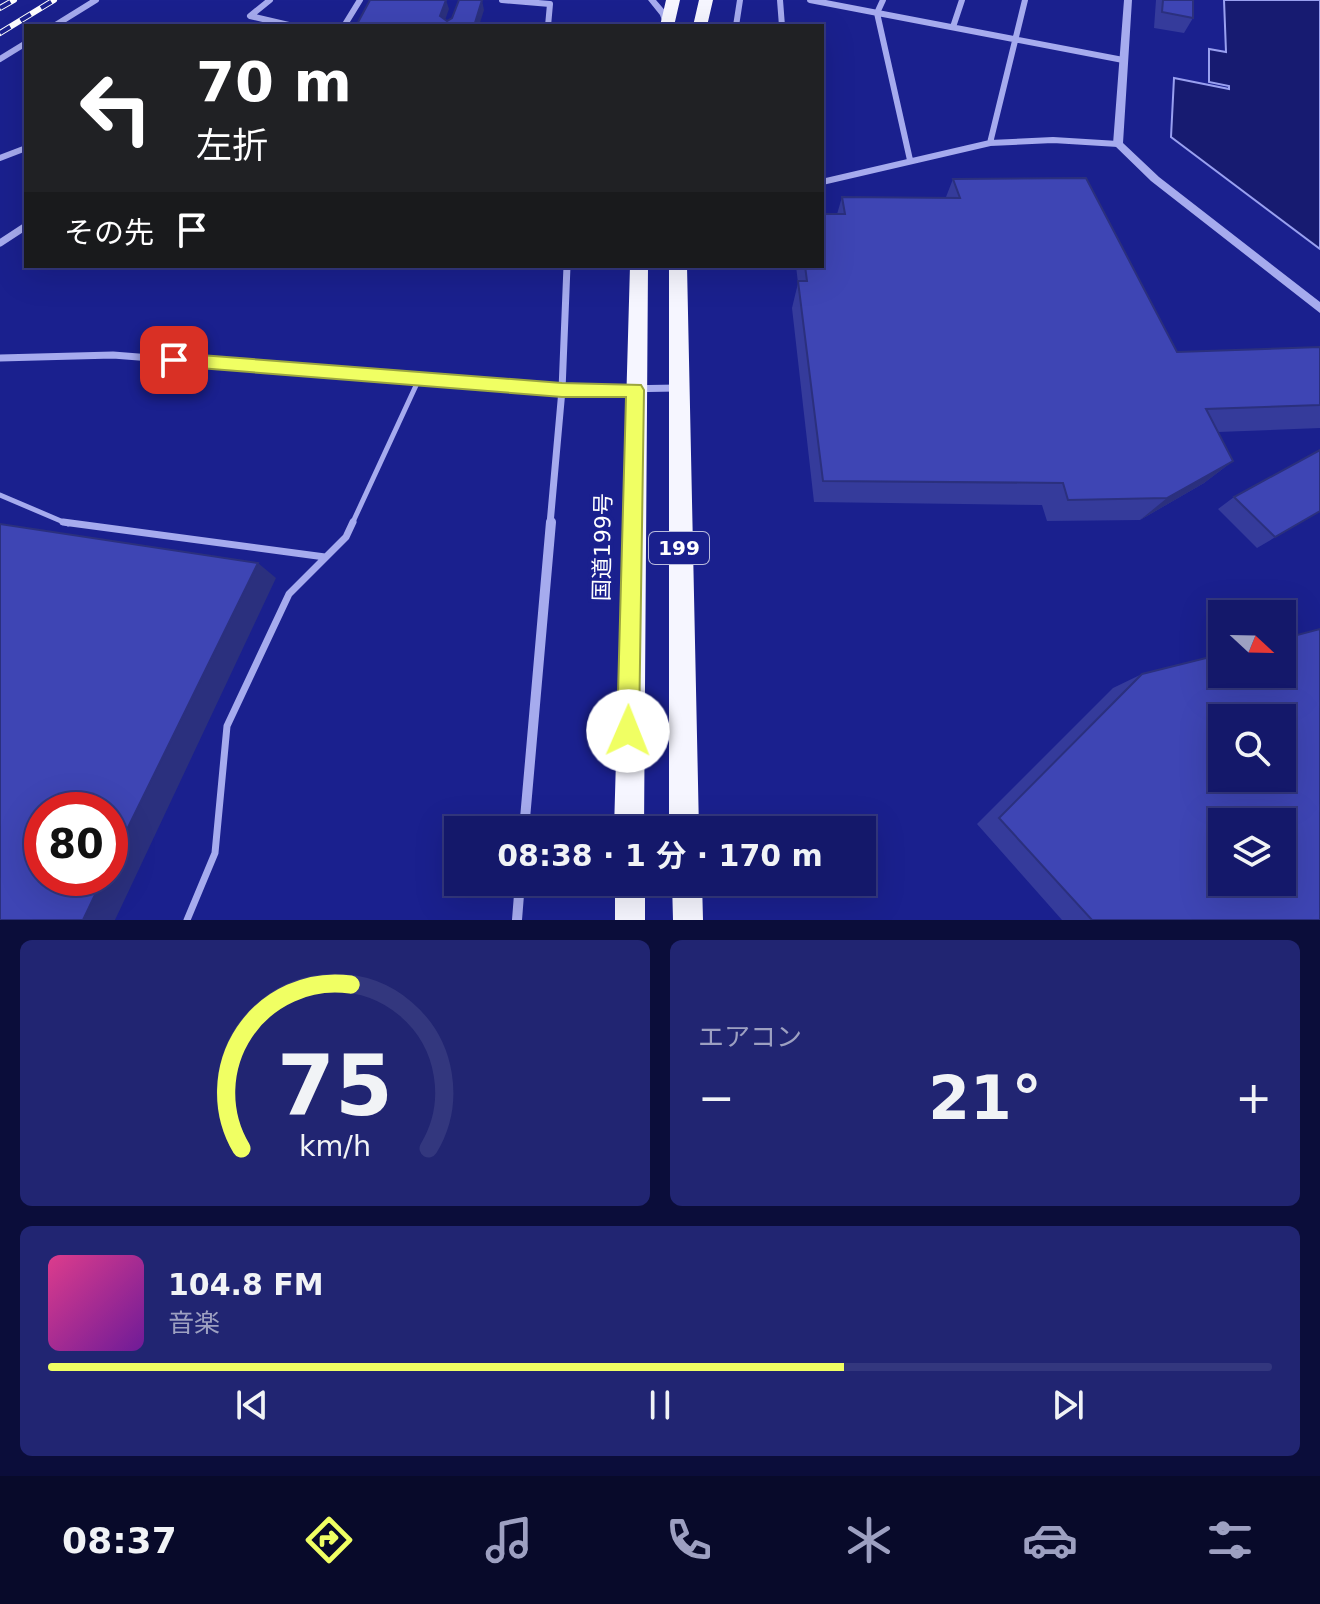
<!DOCTYPE html>
<html lang="ja">
<head>
<meta charset="utf-8">
<style>
  body { margin:0; font-family:"DejaVu Sans","Noto Sans JP",sans-serif; background:#212572; color:#f1f3f6; height:100vh; display:flex; flex-direction:column; font-size:30px; white-space:nowrap }
  * { box-sizing:border-box; margin:0 }
  p { font-size:26px; color:#9da0c1 }
  .icon { flex:none; width:44px; height:44px; fill:none; stroke:currentColor; stroke-width:2; stroke-linecap:round; stroke-linejoin:round }
  .map { position:relative; height:920px; overflow:hidden }
  .sheet { display:flex; flex-direction:column; gap:20px; padding:20px; background:#0b0d3a; flex:1 }
  .sheet>* { flex:none }
  .top-card { position:absolute; left:24px; top:24px; width:800px; height:244px; border-radius:0px; box-shadow:0 8px 32px #0002,0 0 0 2px #33377e; background:#202124; color:#fff; overflow:hidden }
  .needle { width:52px; rotate:112deg }
  .controls { position:absolute; left:1208px; top:600px; display:grid; gap:16px }
  .controls a { display:grid; place-items:center; width:88px; height:88px; border-radius:0px; background:#14186a; box-shadow:0 8px 32px #0002,0 0 0 2px #33377e; font-size:40px }
  .speed { position:absolute; left:24px; top:792px; display:flex; gap:16px; font-size:40px; font-weight:700; text-align:center }
  .speed>* { display:grid; place-content:center; width:104px; height:104px; border-radius:50%; background:#14186a; box-shadow:0 8px 32px #0002,0 0 0 2px #33377e; line-height:1 }
  .speed .limit { border:12px solid #d22; background:#fff; color:#111 }
  .pin { position:absolute; display:grid; place-items:center; width:68px; height:68px; color:#fff; margin:-34px; border-radius:16px; box-shadow:0 4px 12px #0006 }
  .me { position:absolute; width:88px; margin:-44px; rotate:1deg; stroke-linejoin:round; filter:drop-shadow(0 0 6px #0008) }
  .turn { display:flex; align-items:center; gap:28px; height:168px; padding:0 40px; font-size:36px }
  .turn .icon { width:104px; height:104px; stroke-width:2.5 }
  .turn b { display:block; font-size:56px; line-height:68px }
  .then { display:flex; align-items:center; height:76px; padding:0 40px; background:#0003; gap:16px; font-size:30px }
  .big { font-size:60px; font-weight:700; line-height:1.1 }
  .sheet .tile { flex:1; display:flex; flex-direction:column; justify-content:center; gap:12px; min-width:0; padding:0 28px; border-radius:12px; background:#212572 }
  .sheet .dial { align-items:center; gap:0 }
  .dial svg { height:208px; overflow:visible; fill:none; stroke:#33377e; stroke-width:7; stroke-linecap:round; text-anchor:middle }
  .dial text { fill:#f1f3f6; stroke:none }
  .song { display:flex; align-items:center; gap:24px }
  .cover { width:96px; height:96px; border-radius:12px; background:linear-gradient(135deg,hsl(330 70% 55%),hsl(280 70% 35%)) }
  .played { height:8px; border-radius:4px; background:linear-gradient(90deg,#f0ff63 65%,#33377e 65%) }
  .keys { display:flex; justify-content:space-around; direction:ltr }
  .heat { display:flex; justify-content:space-between; align-items:center; font-size:44px; direction:ltr }
  .sheet .tiles { flex:1; display:grid; gap:20px; grid-template-columns:1fr 1fr }
  .tile:last-child { grid-column:span 2 }
  .trip { position:absolute; left:444px; top:816px; width:432px; height:80px; border-radius:0px; background:#14186a; box-shadow:0 8px 32px #0002,0 0 0 2px #33377e; font-weight:700; line-height:80px; text-align:center }
  .tabs { display:flex; height:128px; justify-content:space-around; align-items:center; background:#080a2a; color:#9da0c1 }
  .tabs .icon { width:56px; height:56px }
  .tabs .on { color:#f0ff63 }
  .tabs b { font-size:36px; color:#f1f3f6 }
  .map>svg:first-child { display:block }
  .water { fill:#171b71; stroke:#99a0f0; stroke-width:2 }
  .lines { fill:none; stroke-linecap:round; stroke-linejoin:round }
  .service-far1 { stroke:#a6abee; stroke-width:5 }
  .service { stroke:#a6abee; stroke-width:7 }
  .minor-far2 { stroke:#a6abee; stroke-width:6 }
  .minor-far1 { stroke:#a6abee; stroke-width:7 }
  .minor { stroke:#a6abee; stroke-width:10 }
  .tertiary { fill:#a6abee; fill-rule:evenodd }
  .trunk { fill:#f6f6ff; fill-rule:evenodd }
  .rail-casing { stroke:#fff; stroke-width:6 }
  .rail { stroke:#1a208e; stroke-width:4; stroke-dasharray:12; stroke-linecap:butt }
  .wall { fill:#353b9b }
  .shaded-wall { fill:#2b307e }
  .building { fill:#3e45b4; stroke:#2b307e; stroke-width:2; fill-rule:evenodd }
  .route { fill:#f0ff63; stroke:#9ca640; stroke-width:2 }
  .labels { text-anchor:middle; stroke-width:8; stroke-linejoin:round; paint-order:stroke }
  .shield { fill:#1a208e; stroke:#babcdd; stroke-width:2 }
  .shield-label { font-size:20px; font-weight:bold; fill:#fff }
  .street-label { font-size:22px; fill:#fff; stroke:#1a208e }
</style>
</head>
<body>
<div class="map">
<svg width="1320" height="920" viewBox="0 0 1320 920">
  <rect width="100%" height="100%" fill="#1a208e"/>
  <path class="water" d="M1224,0H1320V249L1171,137L1174,78L1229,89V86L1209,82V49L1226,52Z"/>
  <g class="lines">
    <path class="service-far1" d="M0,495L68,524
      M352,524L419,379"/>
    <path class="service" d="M63,522L325,557
      M187,920L215,853L227,726L289,594L346,537L353,522"/>
    <path class="minor-far2" d="M270,0L250,16L293,26
      M502,0L550,4L548,26
      M780,0L782,26
      M810,0L1123,60
      M883,0L877,13L910,160
      M54,26L96,0
      M344,26L360,0
      M736,26L740,0
      M953,27L962,0
      M0,59L26,43
      M990,143L1025,0
      M0,158L26,148
      M822,182L990,143L1053,140L1118,144"/>
    <path class="minor-far1" d="M0,243L26,226
      M0,358L113,355L562,390L677,388
      M550,524L562,390L567,266"/>
    <path class="minor" d="M524,830L551,522
      M517,920L520,882"/>
    <path class="tertiary" d="M648,0H656L668,14L670,26H664L660,15Z
      M1124,0H1132L1123,143L1159,177L1320,302V313L1151,181L1113,144Z"/>
    <path class="trunk" d="M666,0H680L674,26H660Z
      M699,0H713L707,26H693Z
      M630,266H648L644,830H614Z
      M669,266H687L699,830H669Z
      M615,882H645V920H615Z
      M672,882H702L703,920H673Z"/>
    <g class="rail-casing">
      <path id="rail" d="M0,8L14,0
        M0,33L54,0"/>
    </g>
    <use href="#rail" class="rail"/>
  </g>
  <path class="wall" d="M1156,0H1193V18L1184,33L1154,28Z
    M953,179L1177,352L1320,347V428L1218,432L1233,461L1204,483L1140,520L1047,521L1042,505L814,502L792,308L798,283L796,266H822L842,197H946Z
    M1234,497L1320,511L1257,548L1218,509Z
    M1142,674L1320,920H1062L977,824L1113,688Z"/>
  <path class="shaded-wall" d="M446,0L449,9L443,26L440,16Z
    M482,0L484,10L479,26H474Z
    M1233,461L1204,483L1140,520L1167,498Z
    M258,563L276,578L115,920H83L103,878H110V864Z"/>
  <path class="building" d="M370,0H446L440,16L447,21L452,18L459,0H482L474,26H356Z
    M1163,0H1193V18L1162,12Z
    M1086,178L1177,352L1320,347V405L1206,409L1233,461L1167,498L1068,500L1063,483L823,481L798,281H807L805,266H822V214H845L842,197L960,198L953,179Z
    M1320,450V511L1275,537L1234,497Z
    M0,524L258,563L110,864V810H42V878H103L83,920H0Z
    M1320,629V920H1092L999,818L1142,674L1222,654V674H1282V639ZM1222,718H1282V778H1222ZM1222,822H1282V882H1222Z"/>
  <path class="route" d="M174,353L562,383L641,385L644,390L639,731L636,739L628,742L620,739L617,731L626,397H562L174,366L166,360Z"/>
  <g class="labels">
    <rect class="shield" x="649" y="532" width="60" height="32" rx="6"/>
    <g class="shield-label">
      <text x="679" y="555">199</text>
    </g>
    <g class="street-label">
      <text transform="translate(602 547) rotate(-89)" y="8">国道199号</text>
    </g>
  </g>
</svg>
<div class="controls">
<a><svg class="needle" viewBox="-14 -14 28 28"><path d="M0-13l5 13h-10z" fill="#e53935"/><path d="M0 13l5-13h-10z" fill="#9da0c1"/></svg></a>
<a><svg class="icon" aria-label="search" viewBox="0 0 24 24"><circle cx="10" cy="10" r="6"/><path d="M15 15l6 6"/></svg></a>
<a><svg class="icon" aria-label="layers" viewBox="0 0 24 24"><path d="M12 4l9 5-9 5-9-5zM3 14l9 5 9-5"/></svg></a>
</div>
<div class="speed"><div class="limit">80</div></div>
<div class="pin" style="left:174px;top:360px;background:#d93025"><svg class="icon" aria-label="arrive" viewBox="0 0 24 24"><path d="M6 21V4h12l-3 4 3 4H6"/></svg></div>
<svg class="me" style="left:628px;top:731px" viewBox="-20 -20 40 40"><circle r="19" fill="#fff"/><path d="M0-13L10 11 0 6-10 11z" fill="#f0ff63"/></svg>
<div class="trip">08:38 · 1 分 · 170 m</div>
<div class="top-card">
<div class="turn"><svg class="icon" aria-label="left" viewBox="0 0 24 24"><path d="M17 20v-9H6M10 6l-5 5 5 5"/></svg><div><b>70 m</b>左折</div></div>
<div class="then">その先<svg class="icon" aria-label="arrive" viewBox="0 0 24 24"><path d="M6 21V4h12l-3 4 3 4H6"/></svg></div>
</div>
</div>
<section class="sheet">
<div class="tiles">
<div class="tile dial"><svg viewBox="0 0 100 80">
<path d="M14 69A42 42 0 1 1 86 69"/>
<path d="M14 69A42 42 0 0 1 56 6" stroke="#f0ff63"/>
<text x="50" y="56" font-size="32" font-weight="700">75</text>
<text x="50" y="72" font-size="11">km/h</text>
</svg></div>
<div class="tile"><p>エアコン</p>
<div class="heat"><a>−</a><b class="big">21°</b><a>+</a></div>
</div>
<div class="tile">
<div class="song"><i class="cover"></i><div><b>104.8 FM</b><p>音楽</p></div></div>
<div class="played"></div>
<div class="keys"><svg class="icon" aria-label="previous" viewBox="0 0 24 24"><path d="M18 5L8 12l10 7zM5 5v14"/></svg><svg class="icon" aria-label="pause" viewBox="0 0 24 24"><path d="M8 5v14M16 5v14"/></svg><svg class="icon" aria-label="next" viewBox="0 0 24 24"><path d="M6 5l10 7-10 7zM19 5v14"/></svg></div>
</div>
</div>
</section>
<nav class="tabs">
<b>08:37</b>
<svg class="icon on" aria-label="directions" viewBox="0 0 24 24"><path d="M12 3l9 9-9 9-9-9zM9 14v-3h6M13 9l2 2-2 2"/></svg>
<svg class="icon" aria-label="music" viewBox="0 0 24 24"><path d="M9 18V5l10-2v13"/><circle cx="6" cy="18" r="3"/><circle cx="16" cy="16" r="3"/></svg>
<svg class="icon" aria-label="phone" viewBox="0 0 24 24"><path d="M5 4h4l2 5-3 2q2 4 5 5l2-3 5 2v4C11 20 4 13 5 4z"/></svg>
<svg class="icon" aria-label="climate" viewBox="0 0 24 24"><path d="M12 3v18M4 7l16 10M4 17L20 7"/></svg>
<svg class="icon" aria-label="car" viewBox="0 0 24 24"><path d="M5 17H2v-5l4-1 3-4h7l3 4 3 1v5h-3M9 17h6M6 11h13"/><circle cx="7" cy="17" r="2"/><circle cx="17" cy="17" r="2"/></svg>
<svg class="icon" aria-label="filters" viewBox="0 0 24 24"><path d="M4 7h16M4 17h16"/><circle cx="9" cy="7" r="2"/><circle cx="15" cy="17" r="2"/></svg>
</nav>
</body>
</html>
